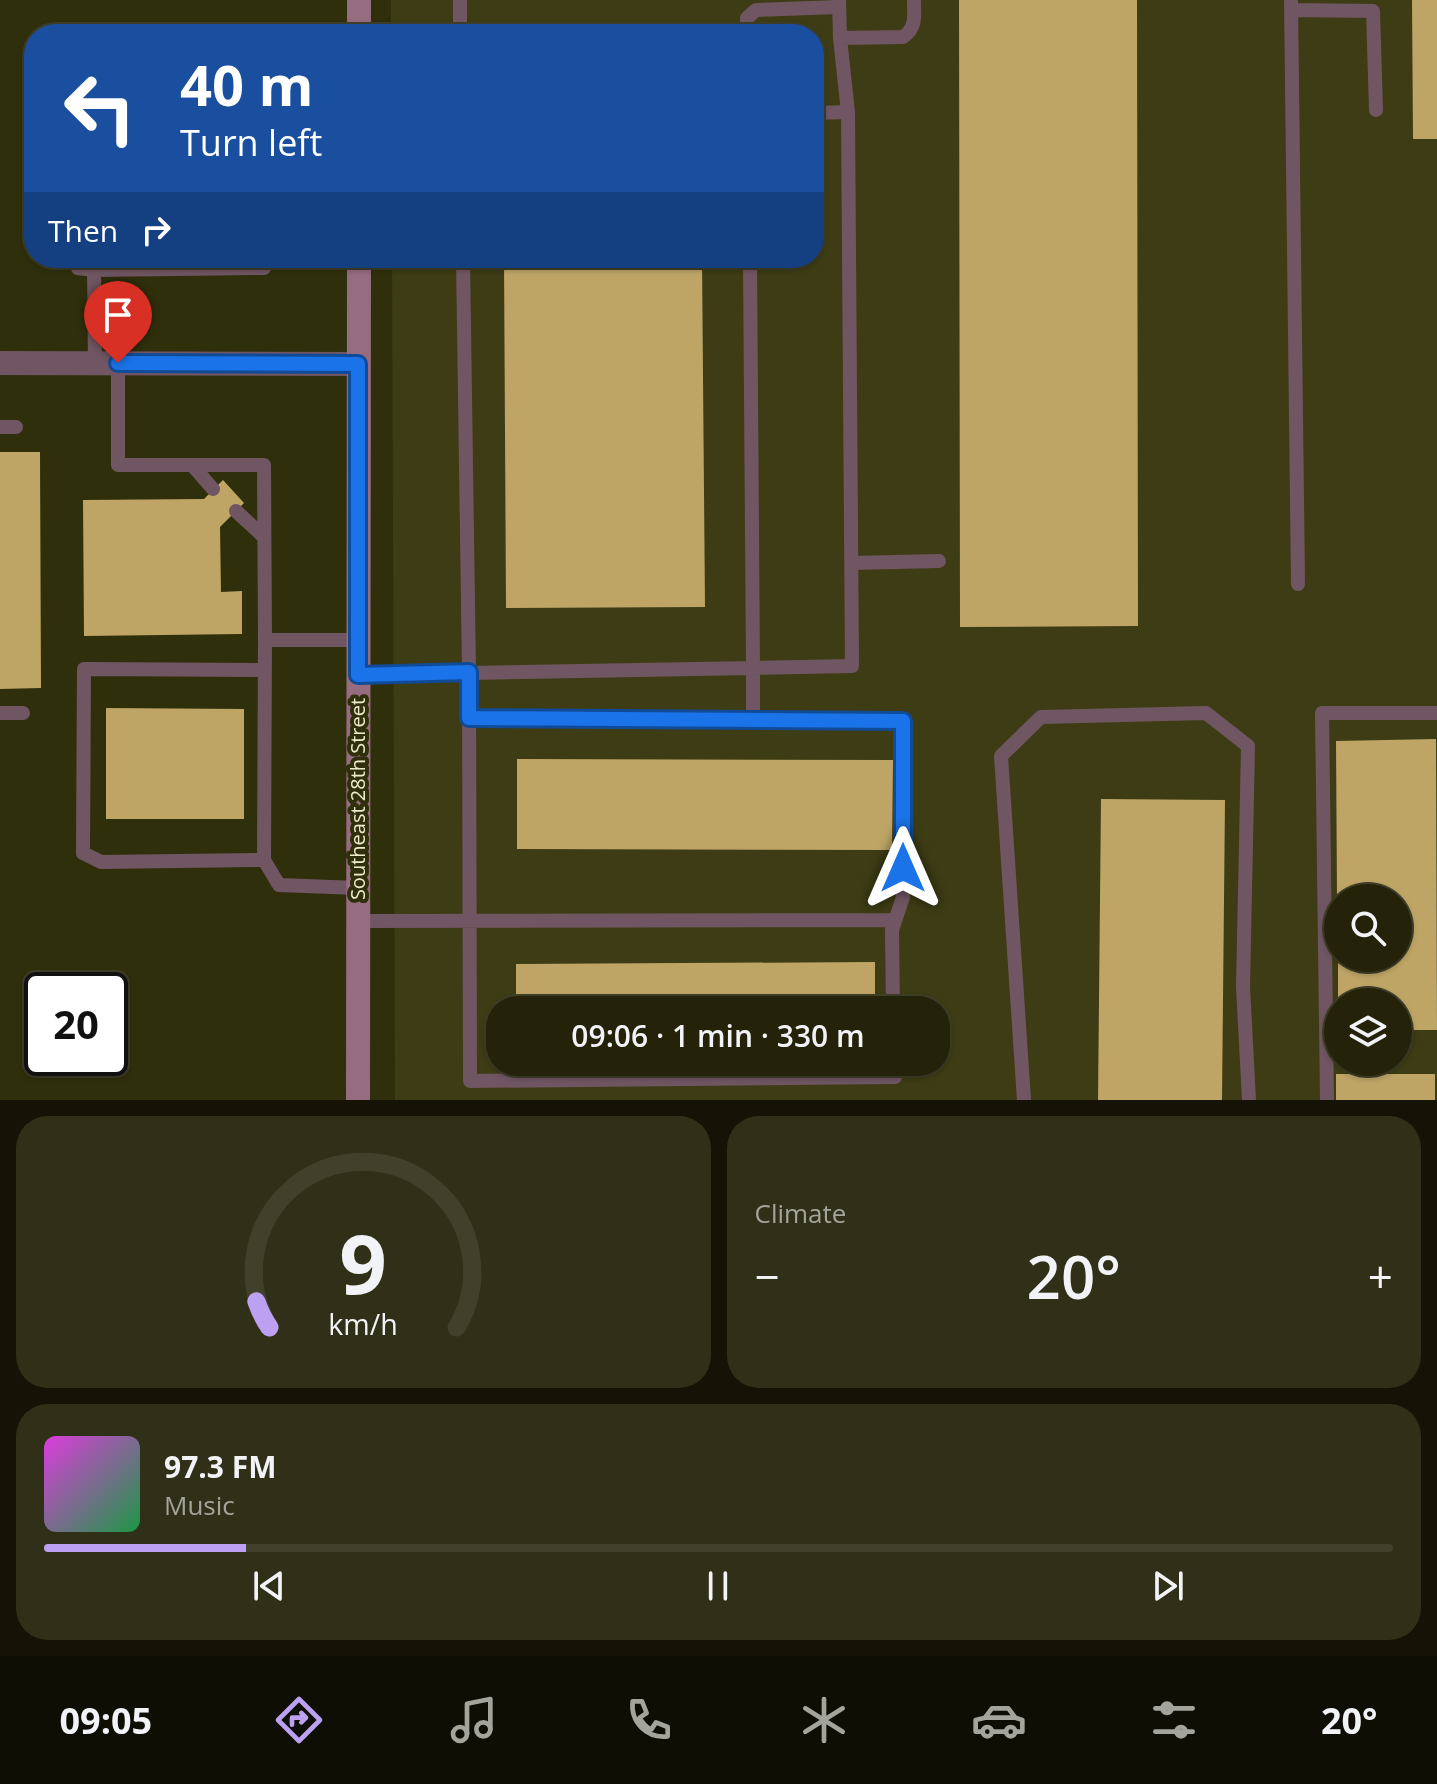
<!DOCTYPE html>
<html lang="en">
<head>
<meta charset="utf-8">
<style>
  body { margin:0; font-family:"Open Sans",sans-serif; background:#302f17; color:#f1f3f6; height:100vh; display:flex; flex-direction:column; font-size:30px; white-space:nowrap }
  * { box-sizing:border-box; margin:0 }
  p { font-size:26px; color:#a3a49c }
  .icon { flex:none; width:44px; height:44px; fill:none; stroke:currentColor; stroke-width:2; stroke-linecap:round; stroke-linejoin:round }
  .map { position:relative; height:1100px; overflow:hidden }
  .panel { display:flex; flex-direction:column; gap:16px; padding:16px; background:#141305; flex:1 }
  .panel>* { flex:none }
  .top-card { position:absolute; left:24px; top:24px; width:800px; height:244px; border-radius:32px; box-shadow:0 2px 6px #0004,0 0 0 2px #41402a; background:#1a4fa0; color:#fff; overflow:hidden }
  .fabs { position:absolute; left:1324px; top:884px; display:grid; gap:16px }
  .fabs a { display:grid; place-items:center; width:88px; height:88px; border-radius:50%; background:#242309; box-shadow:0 2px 6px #0004,0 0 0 2px #41402a; font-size:40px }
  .speed { position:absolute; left:24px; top:972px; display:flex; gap:16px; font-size:40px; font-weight:700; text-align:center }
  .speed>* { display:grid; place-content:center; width:104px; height:104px; border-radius:50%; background:#242309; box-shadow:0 2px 6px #0004,0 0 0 2px #41402a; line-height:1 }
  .speed .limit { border:4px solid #111; border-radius:12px; background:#fff; color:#111 }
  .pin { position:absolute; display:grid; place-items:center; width:68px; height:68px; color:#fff; margin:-82px -34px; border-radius:50% 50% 50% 0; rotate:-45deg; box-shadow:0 0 8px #0007 }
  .pin .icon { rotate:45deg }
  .me { position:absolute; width:88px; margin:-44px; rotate:0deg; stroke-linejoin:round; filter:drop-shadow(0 0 6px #0008) }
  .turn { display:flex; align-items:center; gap:28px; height:168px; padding:0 24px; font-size:36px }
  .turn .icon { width:104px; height:104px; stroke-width:2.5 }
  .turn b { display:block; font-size:56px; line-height:68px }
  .then { display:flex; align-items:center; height:76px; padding:0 24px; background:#0003; gap:16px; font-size:30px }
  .big { font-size:60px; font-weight:600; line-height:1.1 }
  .panel .widget { flex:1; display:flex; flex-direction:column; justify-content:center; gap:12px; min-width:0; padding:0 28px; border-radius:32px; background:#302f17 }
  .panel .dial { align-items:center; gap:0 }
  .dial svg { height:208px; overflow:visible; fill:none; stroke:#41402a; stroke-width:7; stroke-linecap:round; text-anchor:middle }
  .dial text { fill:#f1f3f6; stroke:none }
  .song { display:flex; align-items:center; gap:24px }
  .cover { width:96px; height:96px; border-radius:12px; background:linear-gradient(135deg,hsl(300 70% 55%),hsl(140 70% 35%)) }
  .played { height:8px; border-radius:4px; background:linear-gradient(90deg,#bca0f2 15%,#41402a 15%) }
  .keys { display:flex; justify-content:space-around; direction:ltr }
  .heat { display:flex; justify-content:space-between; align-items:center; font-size:44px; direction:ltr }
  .panel .tiles { flex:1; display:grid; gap:16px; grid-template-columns:1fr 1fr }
  .widget:last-child { grid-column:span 2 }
  .trip { position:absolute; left:486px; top:996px; width:464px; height:80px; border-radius:32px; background:#242309; box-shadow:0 2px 6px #0004,0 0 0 2px #41402a; font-weight:600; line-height:80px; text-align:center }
  .tabs { display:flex; height:128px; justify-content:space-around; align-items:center; background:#0e0e04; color:#a3a49c }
  .tabs .icon { width:56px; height:56px }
  .tabs .active { color:#bca0f2 }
  .tabs b { font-size:36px; color:#f1f3f6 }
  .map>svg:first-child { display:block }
  .built { fill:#3d3c14; fill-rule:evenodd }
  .building { fill:#bea566 }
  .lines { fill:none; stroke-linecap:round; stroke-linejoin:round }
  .lane { stroke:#705663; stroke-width:14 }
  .street { stroke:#705663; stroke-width:24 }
  .secondary { stroke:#966c80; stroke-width:24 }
  .route-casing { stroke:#114b97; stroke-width:20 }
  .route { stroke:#1a73e8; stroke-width:14 }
  .labels { text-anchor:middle; stroke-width:8; stroke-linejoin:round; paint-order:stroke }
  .street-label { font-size:20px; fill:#eaebca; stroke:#302f0c }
</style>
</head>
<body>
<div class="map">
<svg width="1437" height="1100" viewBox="0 0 1437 1100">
  <rect width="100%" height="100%" fill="#302f0c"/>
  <path class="built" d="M391,0H1437V1100H395L392,258H814V34H391ZM1338,898H1398V958H1338ZM1338,1002H1398V1062H1338ZM500,1010H936V1062H500Z"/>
  <path class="building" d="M959,0H1137L1138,626L960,627Z
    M1412,0H1437V139H1413Z
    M504,258H702L705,607L506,608Z
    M0,452H40L41,688L0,689Z
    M223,480L244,503L220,527L221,592L242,591V634L84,636L83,500L204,499Z
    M106,708L244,709V819H106Z
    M1436,739L1437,1030H1398V1002H1338V958H1398V898H1337L1336,741Z
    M517,759L893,760L892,850L517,849Z
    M1101,799L1225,800L1222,1100H1098Z
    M875,962V1010H516V964Z
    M1336,1074H1435V1100H1336Z"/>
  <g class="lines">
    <path class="lane" d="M460,0V34
      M839,0L840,38L903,37C917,28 914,15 914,0
      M1291,0L1298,584
      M1292,10L1373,11L1376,110
      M748,34L747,18L756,10L839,7
      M814,113L848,112
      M73,258L78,268L94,270
      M463,258L469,672L470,1081L895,1077L894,1062
      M750,258L753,668L852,666L848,112L840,38
      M95,363L94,270L264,268L270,258
      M118,363V465H264L265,640
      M0,427H16
      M192,465L213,489
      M236,511L264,537
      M852,563L939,561
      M358,640H265L264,860L279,885L358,888
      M358,675L753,668V720
      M0,713H23
      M469,718L903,721V897L892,930L893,1010
      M264,860L101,862L83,853L84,669L264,670
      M358,921L895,920
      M1024,1100L1001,756L1041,717L1206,713L1248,746L1243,987L1249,1100
      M1327,1100L1322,713H1437"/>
    <path class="street" d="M0,363L358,364"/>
    <path class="secondary" d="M359,34V0
      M358,1100L359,258"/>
  </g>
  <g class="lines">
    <g class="route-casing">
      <path id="route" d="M118,363L358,364V675L469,672V718L903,721V868"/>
    </g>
    <use href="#route" class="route"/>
  </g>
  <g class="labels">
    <g class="street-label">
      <text transform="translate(358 799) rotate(-90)" y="7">Southeast 28th Street</text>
    </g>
  </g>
</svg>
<div class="fabs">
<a><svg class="icon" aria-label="search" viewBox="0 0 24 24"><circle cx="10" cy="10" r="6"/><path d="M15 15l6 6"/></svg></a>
<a><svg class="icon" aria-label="layers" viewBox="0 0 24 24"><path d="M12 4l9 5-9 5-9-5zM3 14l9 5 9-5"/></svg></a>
</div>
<div class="speed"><div class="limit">20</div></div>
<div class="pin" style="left:118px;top:363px;background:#d93025"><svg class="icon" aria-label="arrive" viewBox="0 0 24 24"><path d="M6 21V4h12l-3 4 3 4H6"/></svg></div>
<svg class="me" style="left:903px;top:868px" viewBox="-20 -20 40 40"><path d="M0-17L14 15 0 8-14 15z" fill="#1a73e8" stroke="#fff" stroke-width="4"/></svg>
<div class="trip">09:06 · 1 min · 330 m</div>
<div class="top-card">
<div class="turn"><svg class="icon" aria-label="left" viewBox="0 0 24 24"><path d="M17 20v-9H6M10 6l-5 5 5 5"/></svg><div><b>40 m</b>Turn left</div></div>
<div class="then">Then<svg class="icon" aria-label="right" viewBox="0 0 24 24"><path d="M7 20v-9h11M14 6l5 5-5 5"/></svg></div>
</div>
</div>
<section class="panel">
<div class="tiles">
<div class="widget dial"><svg viewBox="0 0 100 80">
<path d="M14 69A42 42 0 1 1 86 69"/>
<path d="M14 69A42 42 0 0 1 9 59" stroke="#bca0f2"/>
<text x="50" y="56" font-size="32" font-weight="700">9</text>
<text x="50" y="72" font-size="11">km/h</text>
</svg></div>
<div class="widget"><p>Climate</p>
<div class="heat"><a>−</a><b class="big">20°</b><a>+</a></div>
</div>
<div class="widget">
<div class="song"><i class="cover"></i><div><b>97.3 FM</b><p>Music</p></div></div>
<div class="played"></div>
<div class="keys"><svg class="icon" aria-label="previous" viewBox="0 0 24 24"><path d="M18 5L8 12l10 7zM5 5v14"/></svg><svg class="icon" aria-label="pause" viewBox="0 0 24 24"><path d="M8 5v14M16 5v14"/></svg><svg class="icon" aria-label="next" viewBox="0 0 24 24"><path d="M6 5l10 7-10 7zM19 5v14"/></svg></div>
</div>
</div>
</section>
<nav class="tabs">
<b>09:05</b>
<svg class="icon active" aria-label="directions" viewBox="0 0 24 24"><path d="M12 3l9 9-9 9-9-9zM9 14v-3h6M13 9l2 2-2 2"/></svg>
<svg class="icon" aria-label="music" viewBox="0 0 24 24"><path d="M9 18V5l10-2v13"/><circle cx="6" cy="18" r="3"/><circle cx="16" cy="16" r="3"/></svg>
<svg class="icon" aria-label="phone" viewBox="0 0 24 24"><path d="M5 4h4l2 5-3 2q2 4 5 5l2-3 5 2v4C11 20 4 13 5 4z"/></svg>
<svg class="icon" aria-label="climate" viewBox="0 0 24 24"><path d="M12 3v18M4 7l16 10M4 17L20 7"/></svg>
<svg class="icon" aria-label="car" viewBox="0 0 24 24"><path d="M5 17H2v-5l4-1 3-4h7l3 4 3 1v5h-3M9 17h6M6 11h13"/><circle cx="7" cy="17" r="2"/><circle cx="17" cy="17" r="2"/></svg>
<svg class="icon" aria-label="filters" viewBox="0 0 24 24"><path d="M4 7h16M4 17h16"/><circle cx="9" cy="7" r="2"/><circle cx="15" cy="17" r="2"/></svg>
<b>20°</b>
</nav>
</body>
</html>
